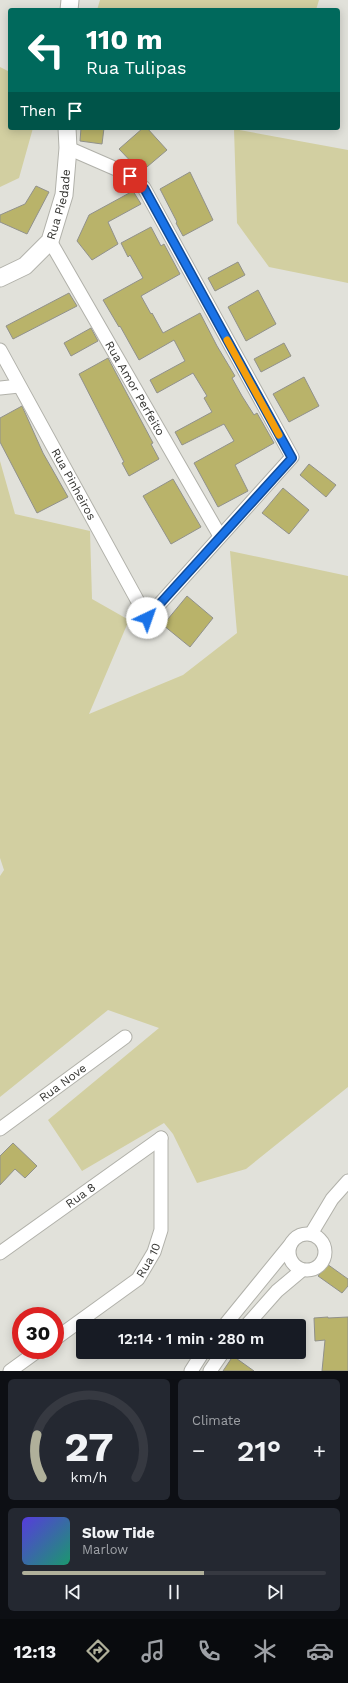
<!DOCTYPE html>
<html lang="en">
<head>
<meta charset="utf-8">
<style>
  body { margin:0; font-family:"Work Sans",sans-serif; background:#242831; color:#f1f3f6; height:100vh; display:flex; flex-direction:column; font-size:15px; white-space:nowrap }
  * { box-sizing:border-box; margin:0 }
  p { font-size:13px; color:#9ea1a6 }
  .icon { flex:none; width:22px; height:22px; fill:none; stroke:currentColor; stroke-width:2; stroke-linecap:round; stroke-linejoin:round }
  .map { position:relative; height:1371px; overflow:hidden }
  .drawer { display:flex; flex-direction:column; gap:8px; padding:8px; background:#0d0f14; flex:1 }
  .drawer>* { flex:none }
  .banner { position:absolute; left:8px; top:8px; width:332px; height:122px; border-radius:4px; box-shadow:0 2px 10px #0003; background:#00695c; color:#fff; overflow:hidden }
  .speed { position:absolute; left:12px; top:1307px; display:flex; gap:8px; font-size:20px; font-weight:700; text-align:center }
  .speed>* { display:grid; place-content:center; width:52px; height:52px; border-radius:50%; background:#171b24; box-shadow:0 2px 10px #0003; line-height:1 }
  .speed .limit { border:6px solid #d22; background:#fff; color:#111 }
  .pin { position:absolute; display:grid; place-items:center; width:34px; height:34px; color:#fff; margin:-17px; border-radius:8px; box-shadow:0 2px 6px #0006 }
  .me { position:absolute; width:44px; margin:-22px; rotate:42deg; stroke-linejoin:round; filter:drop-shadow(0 0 3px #0008) }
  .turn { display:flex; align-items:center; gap:14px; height:84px; padding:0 12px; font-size:18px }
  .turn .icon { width:52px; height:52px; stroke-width:2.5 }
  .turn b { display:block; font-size:28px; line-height:34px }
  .then { display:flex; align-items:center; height:38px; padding:0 12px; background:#0003; gap:8px; font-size:15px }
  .big { font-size:30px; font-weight:600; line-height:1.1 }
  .drawer .widget { flex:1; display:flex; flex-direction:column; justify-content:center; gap:6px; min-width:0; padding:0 14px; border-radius:6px; background:#242831 }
  .drawer .dial { align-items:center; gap:0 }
  .dial svg { height:104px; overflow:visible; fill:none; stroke:#363941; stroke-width:7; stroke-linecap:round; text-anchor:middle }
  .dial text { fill:#f1f3f6; stroke:none }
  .song { display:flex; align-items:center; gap:12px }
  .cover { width:48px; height:48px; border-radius:6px; background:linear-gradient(135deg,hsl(250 70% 55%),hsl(160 70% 35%)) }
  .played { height:4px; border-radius:2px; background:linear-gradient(90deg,#b0b09a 60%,#363941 60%) }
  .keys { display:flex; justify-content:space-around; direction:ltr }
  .heat { display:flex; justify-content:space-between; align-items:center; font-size:22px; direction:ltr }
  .drawer .tiles { flex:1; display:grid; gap:8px; grid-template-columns:1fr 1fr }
  .widget:last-child { grid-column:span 2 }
  .trip { position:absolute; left:76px; top:1319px; width:230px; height:40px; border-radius:4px; background:#171b24; box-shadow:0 2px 10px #0003; font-weight:600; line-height:40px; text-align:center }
  .tabs { display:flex; height:64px; justify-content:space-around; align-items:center; background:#090b0e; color:#9ea1a6 }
  .tabs .icon { width:28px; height:28px }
  .tabs .current { color:#b0b09a }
  .tabs b { font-size:18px; color:#f1f3f6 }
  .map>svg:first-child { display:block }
  .green { fill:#d2cfa1 }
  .building { fill:#b9b36a; stroke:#91918b }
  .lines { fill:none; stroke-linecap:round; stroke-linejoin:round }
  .minor-casing { stroke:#b1b1aa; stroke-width:15 }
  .tertiary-casing { stroke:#b1b1aa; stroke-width:19 }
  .minor { stroke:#fff; stroke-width:13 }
  .tertiary { stroke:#fff; stroke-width:17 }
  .route-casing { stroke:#114b97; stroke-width:10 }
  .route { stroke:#1a73e8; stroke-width:7 }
  .slow { stroke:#f59e0b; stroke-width:7 }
  .labels { text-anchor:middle; stroke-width:4; stroke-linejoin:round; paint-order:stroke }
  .street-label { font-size:12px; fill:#353532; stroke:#e1e1da }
</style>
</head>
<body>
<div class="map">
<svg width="348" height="1371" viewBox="0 0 348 1371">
  <rect width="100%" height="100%" fill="#e1e1da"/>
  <path class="green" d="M100,0H319L316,10H97Z
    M0,67L10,72V128H33L19,178L0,187Z
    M234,129L348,150V283L269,267L237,223Z
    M0,461L15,514L90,531L92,599L129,620L89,714L183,675L237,633L230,551L348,576V1087L246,1169L197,1183L173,1134L164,1123L82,1171L48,1120L159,1028L108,1010L0,1097V876L4,870L0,858Z"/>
  <path class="building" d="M81,128H104L102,144L80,141Z
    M143,128H147L167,150L141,172L119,149Z
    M190,172L213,220L183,236L176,223L177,222L160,189Z
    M36,186L49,192L27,234L0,222V215L25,204Z
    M133,191L141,204L108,222L118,244L92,260L77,241L89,215Z
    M151,227L161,246L164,244L180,274L141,296L151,314L152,313L163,333L200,313L217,346L235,376L232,378L242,396L254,415L257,413L274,443L235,465L248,491L218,507L194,463L234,441L224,424L182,445L175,432L212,412L204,398L207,396L193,373L157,393L150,380L185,361L174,340L139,360L120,326L119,327L103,300L143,278L130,255L128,257L121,243Z
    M238,262L245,275L215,291L208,278Z
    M258,290L276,324L246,341L228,307Z
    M69,293L77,306L13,339L6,326Z
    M91,328L98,341L71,356L64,343Z
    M284,343L291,356L261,372L254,359Z
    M108,358L153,443L151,444L159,459L129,476L122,463L124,462L79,374Z
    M304,377L319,406L289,422L273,394Z
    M22,406L43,453L68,497L37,513L0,442V418Z
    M309,464L336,485L326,497L300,475Z
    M173,479L201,527L171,544L143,496Z
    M283,488L309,510L289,534L262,513Z
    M187,596L213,618L190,647L163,625Z
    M13,1143L37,1166L25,1178L15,1169L0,1185V1156Z
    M327,1264L348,1279V1286L342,1293L318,1276Z
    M328,1317V1318L348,1317V1371H322L325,1340L315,1341L314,1318Z
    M233,1356L254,1371H223Z"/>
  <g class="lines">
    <g class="minor-casing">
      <g id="minor">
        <path id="s1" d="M50,241L220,536"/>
        <path id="s2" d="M0,350L147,618L292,457L144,188L130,175L68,148"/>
        <path d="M0,388L19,386"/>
        <path id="s3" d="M0,1129L125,1037"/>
        <path d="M311,1234L332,1199L348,1181"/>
        <circle cx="307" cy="1252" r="18"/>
        <path id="s4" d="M0,1253L161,1138"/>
        <path d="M224,1326L290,1245"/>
        <path d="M246,1326L277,1291L302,1270"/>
        <path id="s5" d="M55,1339L138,1279L154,1252L161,1230V1138"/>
        <path d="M10,1371L39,1350"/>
        <path d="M191,1371L203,1352"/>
        <path d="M210,1371L223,1352"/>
      </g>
    </g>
    <g class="tertiary-casing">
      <g id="tertiary">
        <path d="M69,10L70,0"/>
        <path id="s6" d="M0,278L25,266L50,241L64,195L68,148L67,128"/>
      </g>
    </g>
    <use href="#minor" class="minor"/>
    <use href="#tertiary" class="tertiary"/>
  </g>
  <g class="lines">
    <g class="route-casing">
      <path id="route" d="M130,176L144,188L292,458L147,618"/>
    </g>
    <use href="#route" class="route"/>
    <path class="slow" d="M227,340L279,435"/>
  </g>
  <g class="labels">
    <g class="street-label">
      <text dy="4" stroke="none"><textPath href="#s6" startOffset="101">Rua Piedade</textPath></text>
      <text dy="4" stroke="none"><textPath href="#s1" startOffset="170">Rua Amor Perfeito</textPath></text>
      <text dy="4" stroke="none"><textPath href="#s2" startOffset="153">Rua Pinheiros</textPath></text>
      <text dy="4" stroke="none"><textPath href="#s3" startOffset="78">Rua Nove</textPath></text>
      <text dy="4" stroke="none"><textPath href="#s4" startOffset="99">Rua 8</textPath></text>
      <text dy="4" stroke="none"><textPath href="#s5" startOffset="124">Rua 10</textPath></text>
    </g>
  </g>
</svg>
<div class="speed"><div class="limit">30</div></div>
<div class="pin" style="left:130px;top:176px;background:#d93025"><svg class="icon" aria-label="arrive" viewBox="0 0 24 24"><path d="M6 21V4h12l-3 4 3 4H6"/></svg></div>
<svg class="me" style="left:147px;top:618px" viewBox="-20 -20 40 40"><circle r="19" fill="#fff"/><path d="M0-13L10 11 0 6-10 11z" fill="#1a73e8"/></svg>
<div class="trip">12:14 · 1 min · 280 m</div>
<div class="banner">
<div class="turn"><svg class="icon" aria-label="left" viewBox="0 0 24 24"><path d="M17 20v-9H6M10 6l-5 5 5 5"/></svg><div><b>110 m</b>Rua Tulipas</div></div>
<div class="then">Then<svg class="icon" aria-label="arrive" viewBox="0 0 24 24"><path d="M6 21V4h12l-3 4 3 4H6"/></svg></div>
</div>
</div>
<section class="drawer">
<div class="tiles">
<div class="widget dial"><svg viewBox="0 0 100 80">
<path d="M14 69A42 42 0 1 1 86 69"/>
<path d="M14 69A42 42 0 0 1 10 36" stroke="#b0b09a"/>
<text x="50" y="56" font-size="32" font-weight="700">27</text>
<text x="50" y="72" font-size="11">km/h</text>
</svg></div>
<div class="widget"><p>Climate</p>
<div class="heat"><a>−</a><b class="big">21°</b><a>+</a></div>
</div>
<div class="widget">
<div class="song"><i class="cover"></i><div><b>Slow Tide</b><p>Marlow</p></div></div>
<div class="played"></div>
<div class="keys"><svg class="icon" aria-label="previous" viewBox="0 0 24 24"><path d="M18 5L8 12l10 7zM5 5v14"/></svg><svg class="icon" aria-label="pause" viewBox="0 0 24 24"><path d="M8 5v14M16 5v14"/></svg><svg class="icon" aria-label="next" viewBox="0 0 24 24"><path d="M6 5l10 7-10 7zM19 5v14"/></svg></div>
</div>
</div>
</section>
<nav class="tabs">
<b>12:13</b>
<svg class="icon current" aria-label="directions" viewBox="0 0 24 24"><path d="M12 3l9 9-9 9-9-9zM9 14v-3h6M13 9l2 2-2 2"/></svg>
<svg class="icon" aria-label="music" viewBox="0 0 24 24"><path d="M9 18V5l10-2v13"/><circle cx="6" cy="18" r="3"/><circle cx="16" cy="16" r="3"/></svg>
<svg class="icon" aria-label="phone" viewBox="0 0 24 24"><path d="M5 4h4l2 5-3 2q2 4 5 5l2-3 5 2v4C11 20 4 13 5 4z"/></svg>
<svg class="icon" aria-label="climate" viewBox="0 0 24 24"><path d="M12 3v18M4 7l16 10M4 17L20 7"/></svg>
<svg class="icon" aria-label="car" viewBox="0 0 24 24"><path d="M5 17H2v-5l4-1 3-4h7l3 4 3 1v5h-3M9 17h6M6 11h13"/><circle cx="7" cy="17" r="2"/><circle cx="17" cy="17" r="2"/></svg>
</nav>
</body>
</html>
